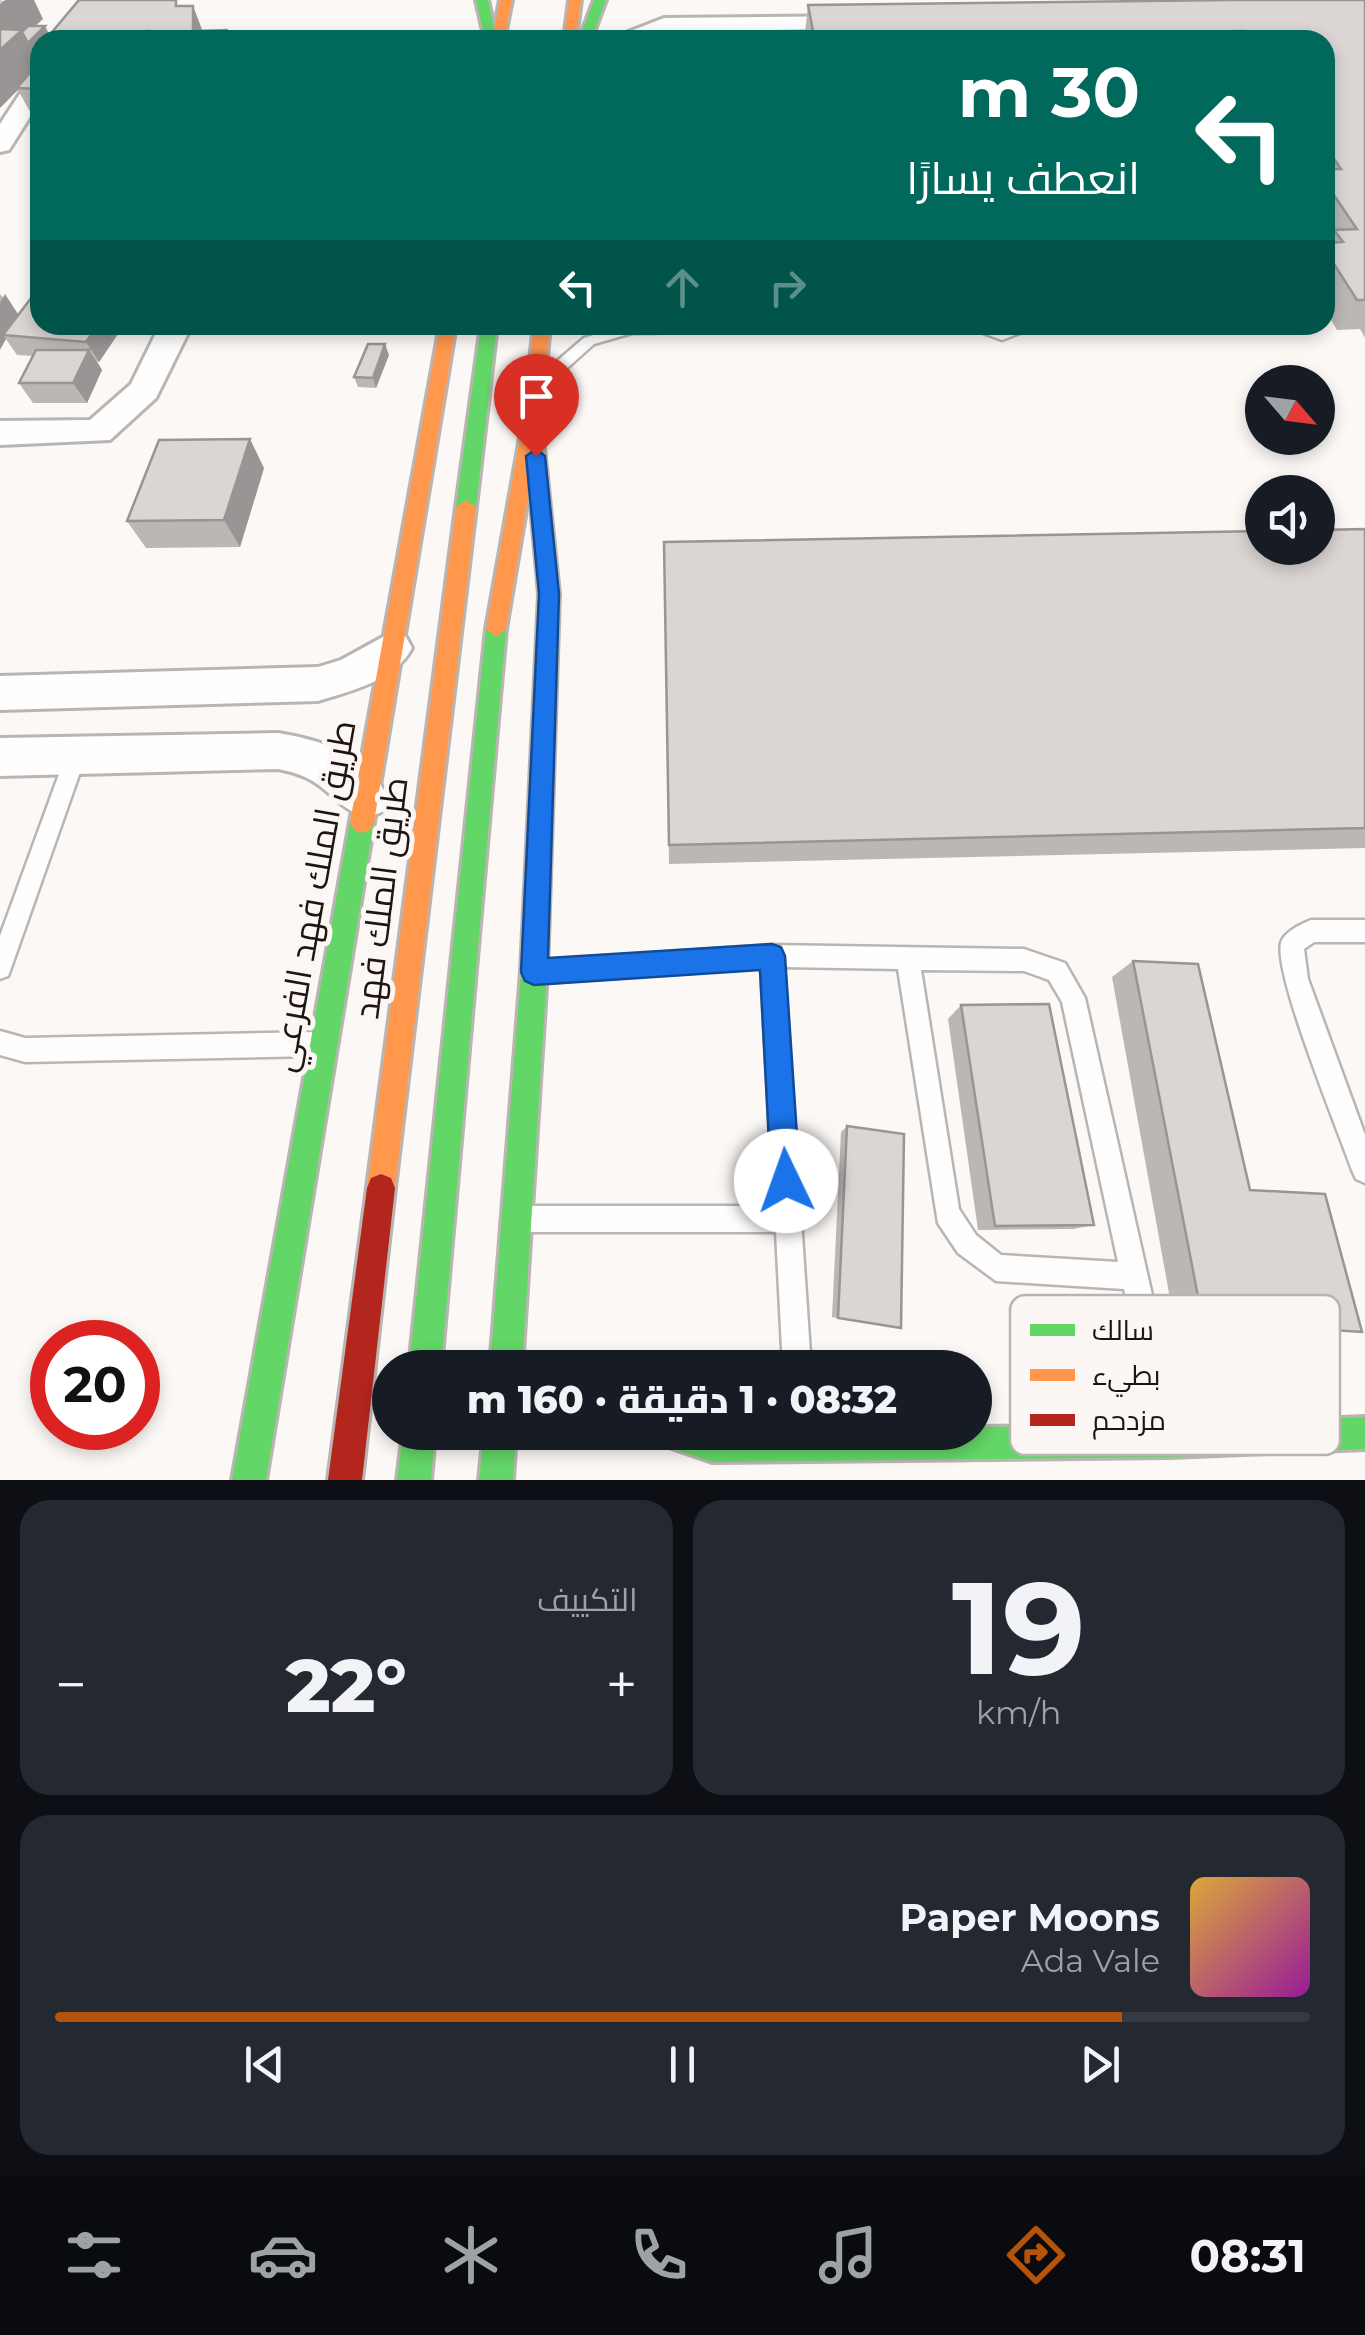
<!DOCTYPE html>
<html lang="ar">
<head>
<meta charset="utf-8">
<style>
  body { margin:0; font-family:Montserrat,Cairo,sans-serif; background:#242831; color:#f1f3f6; direction:rtl; height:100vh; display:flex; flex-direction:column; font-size:38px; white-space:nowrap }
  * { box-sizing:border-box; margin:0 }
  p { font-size:32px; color:#9ea1a6 }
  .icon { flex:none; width:55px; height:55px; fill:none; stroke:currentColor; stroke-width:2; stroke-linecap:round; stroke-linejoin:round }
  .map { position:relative; height:1480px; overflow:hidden; direction:ltr }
  .panel { display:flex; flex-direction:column; gap:20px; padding:20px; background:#0d0f14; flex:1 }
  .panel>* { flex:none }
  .guide { position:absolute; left:30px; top:30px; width:1305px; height:305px; border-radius:30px; box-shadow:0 5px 15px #0003; direction:rtl; background:#00695c; color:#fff; overflow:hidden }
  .needle { width:65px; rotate:118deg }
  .tools { position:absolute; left:1245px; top:365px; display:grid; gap:20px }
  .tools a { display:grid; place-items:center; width:90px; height:90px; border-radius:50%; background:#171b24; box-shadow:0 5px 15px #0003; font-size:50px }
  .speed { position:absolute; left:30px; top:1320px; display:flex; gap:20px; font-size:50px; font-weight:700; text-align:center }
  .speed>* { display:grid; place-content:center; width:130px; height:130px; border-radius:50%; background:#171b24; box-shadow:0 5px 15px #0003; line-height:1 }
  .speed .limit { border:15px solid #d22; background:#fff; color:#111 }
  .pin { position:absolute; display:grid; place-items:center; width:85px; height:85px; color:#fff; margin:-102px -42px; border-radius:50% 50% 50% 0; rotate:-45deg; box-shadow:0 0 10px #0007 }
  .pin .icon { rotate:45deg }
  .me { position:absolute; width:110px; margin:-55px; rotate:357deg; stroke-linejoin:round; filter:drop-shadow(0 0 8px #0008) }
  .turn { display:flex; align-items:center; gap:35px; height:210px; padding:0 30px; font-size:45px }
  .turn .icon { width:130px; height:130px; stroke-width:2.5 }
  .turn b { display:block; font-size:70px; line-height:85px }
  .lanes { display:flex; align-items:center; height:95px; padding:0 30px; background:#0003; justify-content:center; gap:50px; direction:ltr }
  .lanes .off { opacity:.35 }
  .big { font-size:75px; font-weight:800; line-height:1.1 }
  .panel .widget { flex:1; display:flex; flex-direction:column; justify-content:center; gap:15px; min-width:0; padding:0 35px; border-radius:30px; background:#242831 }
  .panel .dial { align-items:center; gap:0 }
  .dial b { font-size:130px; line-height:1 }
  .song { display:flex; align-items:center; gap:30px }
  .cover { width:120px; height:120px; border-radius:15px; background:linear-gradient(135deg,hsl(40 70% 55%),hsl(300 70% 35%)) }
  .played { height:10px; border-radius:5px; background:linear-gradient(90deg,#b45309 85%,#363941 85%) }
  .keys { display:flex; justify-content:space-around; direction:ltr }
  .heat { display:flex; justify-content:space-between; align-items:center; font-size:55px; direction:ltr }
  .panel .tiles { flex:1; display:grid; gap:20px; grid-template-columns:1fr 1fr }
  .widget:last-child { grid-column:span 2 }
  .trip { position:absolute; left:372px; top:1350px; width:620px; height:100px; border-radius:50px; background:#171b24; box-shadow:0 5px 15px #0003; font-weight:800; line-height:100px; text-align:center; direction:rtl }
  .menu { display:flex; height:160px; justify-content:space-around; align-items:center; background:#090b0e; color:#9ea1a6 }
  .menu .icon { width:70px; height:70px }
  .menu .current { color:#b45309 }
  .menu b { font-size:45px; color:#f1f3f6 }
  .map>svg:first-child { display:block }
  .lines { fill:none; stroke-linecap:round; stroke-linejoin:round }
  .lane-casing { stroke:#bbb5b2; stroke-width:5 }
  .street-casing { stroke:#bbb5b2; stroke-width:6 }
  .fast-casing { stroke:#bbb5b2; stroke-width:6 }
  .slow-casing { stroke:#bbb5b2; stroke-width:6 }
  .jam-casing { stroke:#bbb5b2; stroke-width:6 }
  .lane { fill:#fefefe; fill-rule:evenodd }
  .street { fill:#fefefe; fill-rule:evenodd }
  .fast { fill:#63d668; fill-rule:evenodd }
  .slow { fill:#ff974d; fill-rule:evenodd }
  .jam { fill:#b3261e; fill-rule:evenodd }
  .wall { fill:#bcb7b5 }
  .shaded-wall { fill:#999594 }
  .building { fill:#dbd5d3; stroke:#999594; stroke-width:2.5 }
  .route { fill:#1a73e8; stroke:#114b97; stroke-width:2.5 }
  .labels { text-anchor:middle; stroke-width:10; stroke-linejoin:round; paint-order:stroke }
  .street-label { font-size:35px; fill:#1d1511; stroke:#fcf7f5 }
  .key { fill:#fcf7f5; stroke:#b9b3b1; stroke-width:2.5 }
  .key-label { font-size:28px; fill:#1d1511 }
</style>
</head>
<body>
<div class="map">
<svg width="1365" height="1480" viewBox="0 0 1365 1480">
  <rect width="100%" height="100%" fill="#fbf8f6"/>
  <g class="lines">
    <g class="lane-casing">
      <path id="lane" d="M625,325H852L845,330L632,333L594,344L545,388H535V380L584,338Z
        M961,325C975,325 992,331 1005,329C1017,328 1027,325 1040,325L1002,340Z
        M76,746L83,749L86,755L11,968L8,976L0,979V936L66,755L69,749Z
        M1311,920H1365V942H1314L1304,949L1308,979L1365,1135V1183L1356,1179L1352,1170C1338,1130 1274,975 1281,943C1284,932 1301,924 1311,920Z
        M772,945L1024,949L1065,963L1085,998L1181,1424L1177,1434L1167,1438L1157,1434L1153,1424L1124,1289L996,1281L958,1253L938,1223L898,969L784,967L811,1368H783L776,1232H526L517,1228L513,1219L517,1210L526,1206H774L761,968L541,983L533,980L530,972L533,964L541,961ZM921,970L1024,971L1049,980L1062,1002L1118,1262L1001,1255L976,1235L959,1209Z
        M0,1031L25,1038L317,1032L325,1036L329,1044L325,1052L317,1056L25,1062L0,1055Z"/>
    </g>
    <g class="street-casing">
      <path id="street" d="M865,16L877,23L873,28L668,32L649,40L619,39L623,34L664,18Z
        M40,75V101L9,150L0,152V124L31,77Z
        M160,325H192L156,398L110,440L0,445V421L90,420L131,384Z
        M392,632L406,637L412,648C395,681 350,691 318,701L0,710V676L318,667L341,660Z
        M278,733C322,740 368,755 388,798L382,812L366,818C329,804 329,778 278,769L0,776V738Z"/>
    </g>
    <g class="fast-casing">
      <path id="fast" d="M476,0H488L497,40H485Z
        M594,0H606L591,40H579Z
        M481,325H497L476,507L466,514L456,507Z
        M533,422L542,428L559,594L547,972L522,1368H490L521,972L539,594L524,428Z
        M496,621L506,629L441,1368H409L486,629Z
        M362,811L370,814L374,822L266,1480H232L350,822L354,814Z
        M1365,1417V1449L1170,1457L712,1462L657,1443L652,1432H975V1427L1170,1425Z
        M403,1432H435L431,1480H397Z
        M484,1432H516L513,1480H479Z"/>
    </g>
    <g class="slow-casing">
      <path id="slow" d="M500,0H512L504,40H492Z
        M569,0H581L576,40H564Z
        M440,325H456L374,822L370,830L362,833L354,830L350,822Z
        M534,325H550L541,421L506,629L496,637L486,629L523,421Z
        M466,500L476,507L395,1188L391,1198L381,1202L371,1198L367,1188L456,507Z"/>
    </g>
    <g class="jam-casing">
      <path id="jam" d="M381,1174L391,1178L395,1188L362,1480H328L367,1188L371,1178Z"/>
    </g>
    <use href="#lane" class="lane"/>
    <use href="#street" class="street"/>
    <use href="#fast" class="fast"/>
    <use href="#slow" class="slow"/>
    <use href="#jam" class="jam"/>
  </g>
  <path class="wall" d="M0,0L43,19L35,26L50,36L46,40H40V46L33,53L38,63L40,61V126H38L18,90Z
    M1365,0V338L1360,329L1337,330L1325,310V243L1327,241L1325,238V40H806L805,33L808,5Z
    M180,6H193L202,31L226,30L229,40H56L52,32Z
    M0,294L18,314L124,325L99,362L97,361L102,370L87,403H33L19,383L33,356L17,355L6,339L0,350Z
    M389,355L376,388L358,387L354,377Z
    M264,468L240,547L146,548L127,521Z
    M1365,529V848L669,864L664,542Z
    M1133,961L1250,1190L1325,1331L1174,1321L1112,977Z
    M961,1005L1094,1225L1073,1229L978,1230L948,1019Z
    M847,1126L901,1328L832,1317L841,1132Z"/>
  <path class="shaded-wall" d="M5,0H34L43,19L24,36L45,26L50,36L46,40H40V46L33,53L40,68L0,108V4Z
    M193,6L206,40L193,31Z
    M226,30L229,40H219Z
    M149,31L153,40H135L141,32Z
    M5,294L18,314L3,335L6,339L0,349V303Z
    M98,325H124L99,362L86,342Z
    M385,344L389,355L376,388L373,378Z
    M89,350L102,370L87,403L73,383Z
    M250,439L264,468L240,547L224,520Z"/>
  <path class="building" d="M79,0H176V6H193V31L226,30L219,40H149V31L141,32L135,40H57L62,35L100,34L52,32Z
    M1232,0H1365V300H1357L1325,250V243L1343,242L1334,230L1357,229L1325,182V169H1341L1325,146V40H1250L1244,31L814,36L808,5Z
    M28,26H45L28,43L22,32Z
    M0,29L22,30L0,50Z
    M40,61V89L17,88Z
    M35,293L40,294V325H98L86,342L3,335Z
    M368,344H385L373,378L354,377Z
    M36,350H89L73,383H19Z
    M250,439L224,520L127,521L159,440Z
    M1365,529V828L669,845L664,542L1262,531V548H1318V530Z
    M1133,961L1198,964L1250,1190L1325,1194L1362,1332L1203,1322Z
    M1049,1004L1094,1225L995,1226L961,1005Z
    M847,1126L904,1134L901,1328L838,1318Z"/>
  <path class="route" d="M536,449L545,456L559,594L548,958L772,944L781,947L785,956L800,1181L796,1192L786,1196L775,1192L771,1181L760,970L534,985L525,981L521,972L539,594L526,456Z"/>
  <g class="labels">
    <g class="street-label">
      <text transform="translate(313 896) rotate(-80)" y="12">طريق الملك فهد الفرعي</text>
      <text transform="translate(381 898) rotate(-83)" y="12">طريق الملك فهد</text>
    </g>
  </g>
  <rect x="1010" y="1295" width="330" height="160" rx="15" class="key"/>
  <rect x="1030" y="1324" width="45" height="12" fill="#63d668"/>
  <rect x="1030" y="1369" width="45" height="12" fill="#ff974d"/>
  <rect x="1030" y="1414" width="45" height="12" fill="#b3261e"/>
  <g class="key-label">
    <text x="1092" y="1340">سالك</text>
    <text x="1092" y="1385">بطيء</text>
    <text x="1092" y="1430">مزدحم</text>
  </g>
</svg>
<div class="tools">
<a><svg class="needle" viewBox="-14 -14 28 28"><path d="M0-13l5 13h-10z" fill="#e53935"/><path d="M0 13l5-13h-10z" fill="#9ea1a6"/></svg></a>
<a><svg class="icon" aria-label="sound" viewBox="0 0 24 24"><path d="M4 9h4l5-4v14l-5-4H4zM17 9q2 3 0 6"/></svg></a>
</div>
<div class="speed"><div class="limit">20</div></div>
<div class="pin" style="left:536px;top:456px;background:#d93025"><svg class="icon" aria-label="arrive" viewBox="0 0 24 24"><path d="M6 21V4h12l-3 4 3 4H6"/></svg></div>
<svg class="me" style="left:786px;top:1181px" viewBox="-20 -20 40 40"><circle r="19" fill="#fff"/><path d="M0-13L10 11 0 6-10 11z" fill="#1a73e8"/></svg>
<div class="trip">08:32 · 1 دقيقة · 160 m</div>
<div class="guide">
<div class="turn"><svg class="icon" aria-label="left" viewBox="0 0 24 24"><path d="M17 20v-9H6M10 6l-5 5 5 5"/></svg><div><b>30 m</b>انعطف يسارًا</div></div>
<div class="lanes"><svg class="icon" aria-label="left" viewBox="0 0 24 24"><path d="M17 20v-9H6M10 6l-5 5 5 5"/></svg><svg class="icon off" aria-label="ahead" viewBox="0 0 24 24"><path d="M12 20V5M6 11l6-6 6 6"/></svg><svg class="icon off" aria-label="right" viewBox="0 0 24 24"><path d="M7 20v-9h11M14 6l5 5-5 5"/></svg></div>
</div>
</div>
<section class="panel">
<div class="tiles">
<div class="widget dial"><b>19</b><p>km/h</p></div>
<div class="widget"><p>التكييف</p>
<div class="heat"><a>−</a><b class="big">22°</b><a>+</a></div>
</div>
<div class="widget">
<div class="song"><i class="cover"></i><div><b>Paper Moons</b><p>Ada Vale</p></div></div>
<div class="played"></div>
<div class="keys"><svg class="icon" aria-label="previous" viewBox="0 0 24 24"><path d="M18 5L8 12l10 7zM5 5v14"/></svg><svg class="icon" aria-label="pause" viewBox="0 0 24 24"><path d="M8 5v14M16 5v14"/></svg><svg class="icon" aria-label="next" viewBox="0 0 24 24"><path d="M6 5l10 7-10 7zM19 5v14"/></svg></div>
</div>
</div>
</section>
<nav class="menu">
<b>08:31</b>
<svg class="icon current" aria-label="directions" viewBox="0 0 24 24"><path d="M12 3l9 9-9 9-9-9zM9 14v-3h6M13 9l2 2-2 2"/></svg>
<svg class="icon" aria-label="music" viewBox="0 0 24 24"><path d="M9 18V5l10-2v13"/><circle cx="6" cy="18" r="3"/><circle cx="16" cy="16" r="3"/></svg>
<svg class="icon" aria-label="phone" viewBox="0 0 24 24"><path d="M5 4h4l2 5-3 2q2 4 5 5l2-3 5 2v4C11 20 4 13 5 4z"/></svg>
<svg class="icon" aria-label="climate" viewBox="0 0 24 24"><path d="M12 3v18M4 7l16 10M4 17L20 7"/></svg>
<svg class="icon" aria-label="car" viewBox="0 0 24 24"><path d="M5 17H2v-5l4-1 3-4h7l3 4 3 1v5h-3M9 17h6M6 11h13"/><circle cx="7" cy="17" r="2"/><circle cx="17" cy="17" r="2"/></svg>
<svg class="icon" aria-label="filters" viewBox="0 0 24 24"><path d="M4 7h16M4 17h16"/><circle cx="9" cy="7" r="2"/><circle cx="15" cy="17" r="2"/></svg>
</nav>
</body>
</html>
